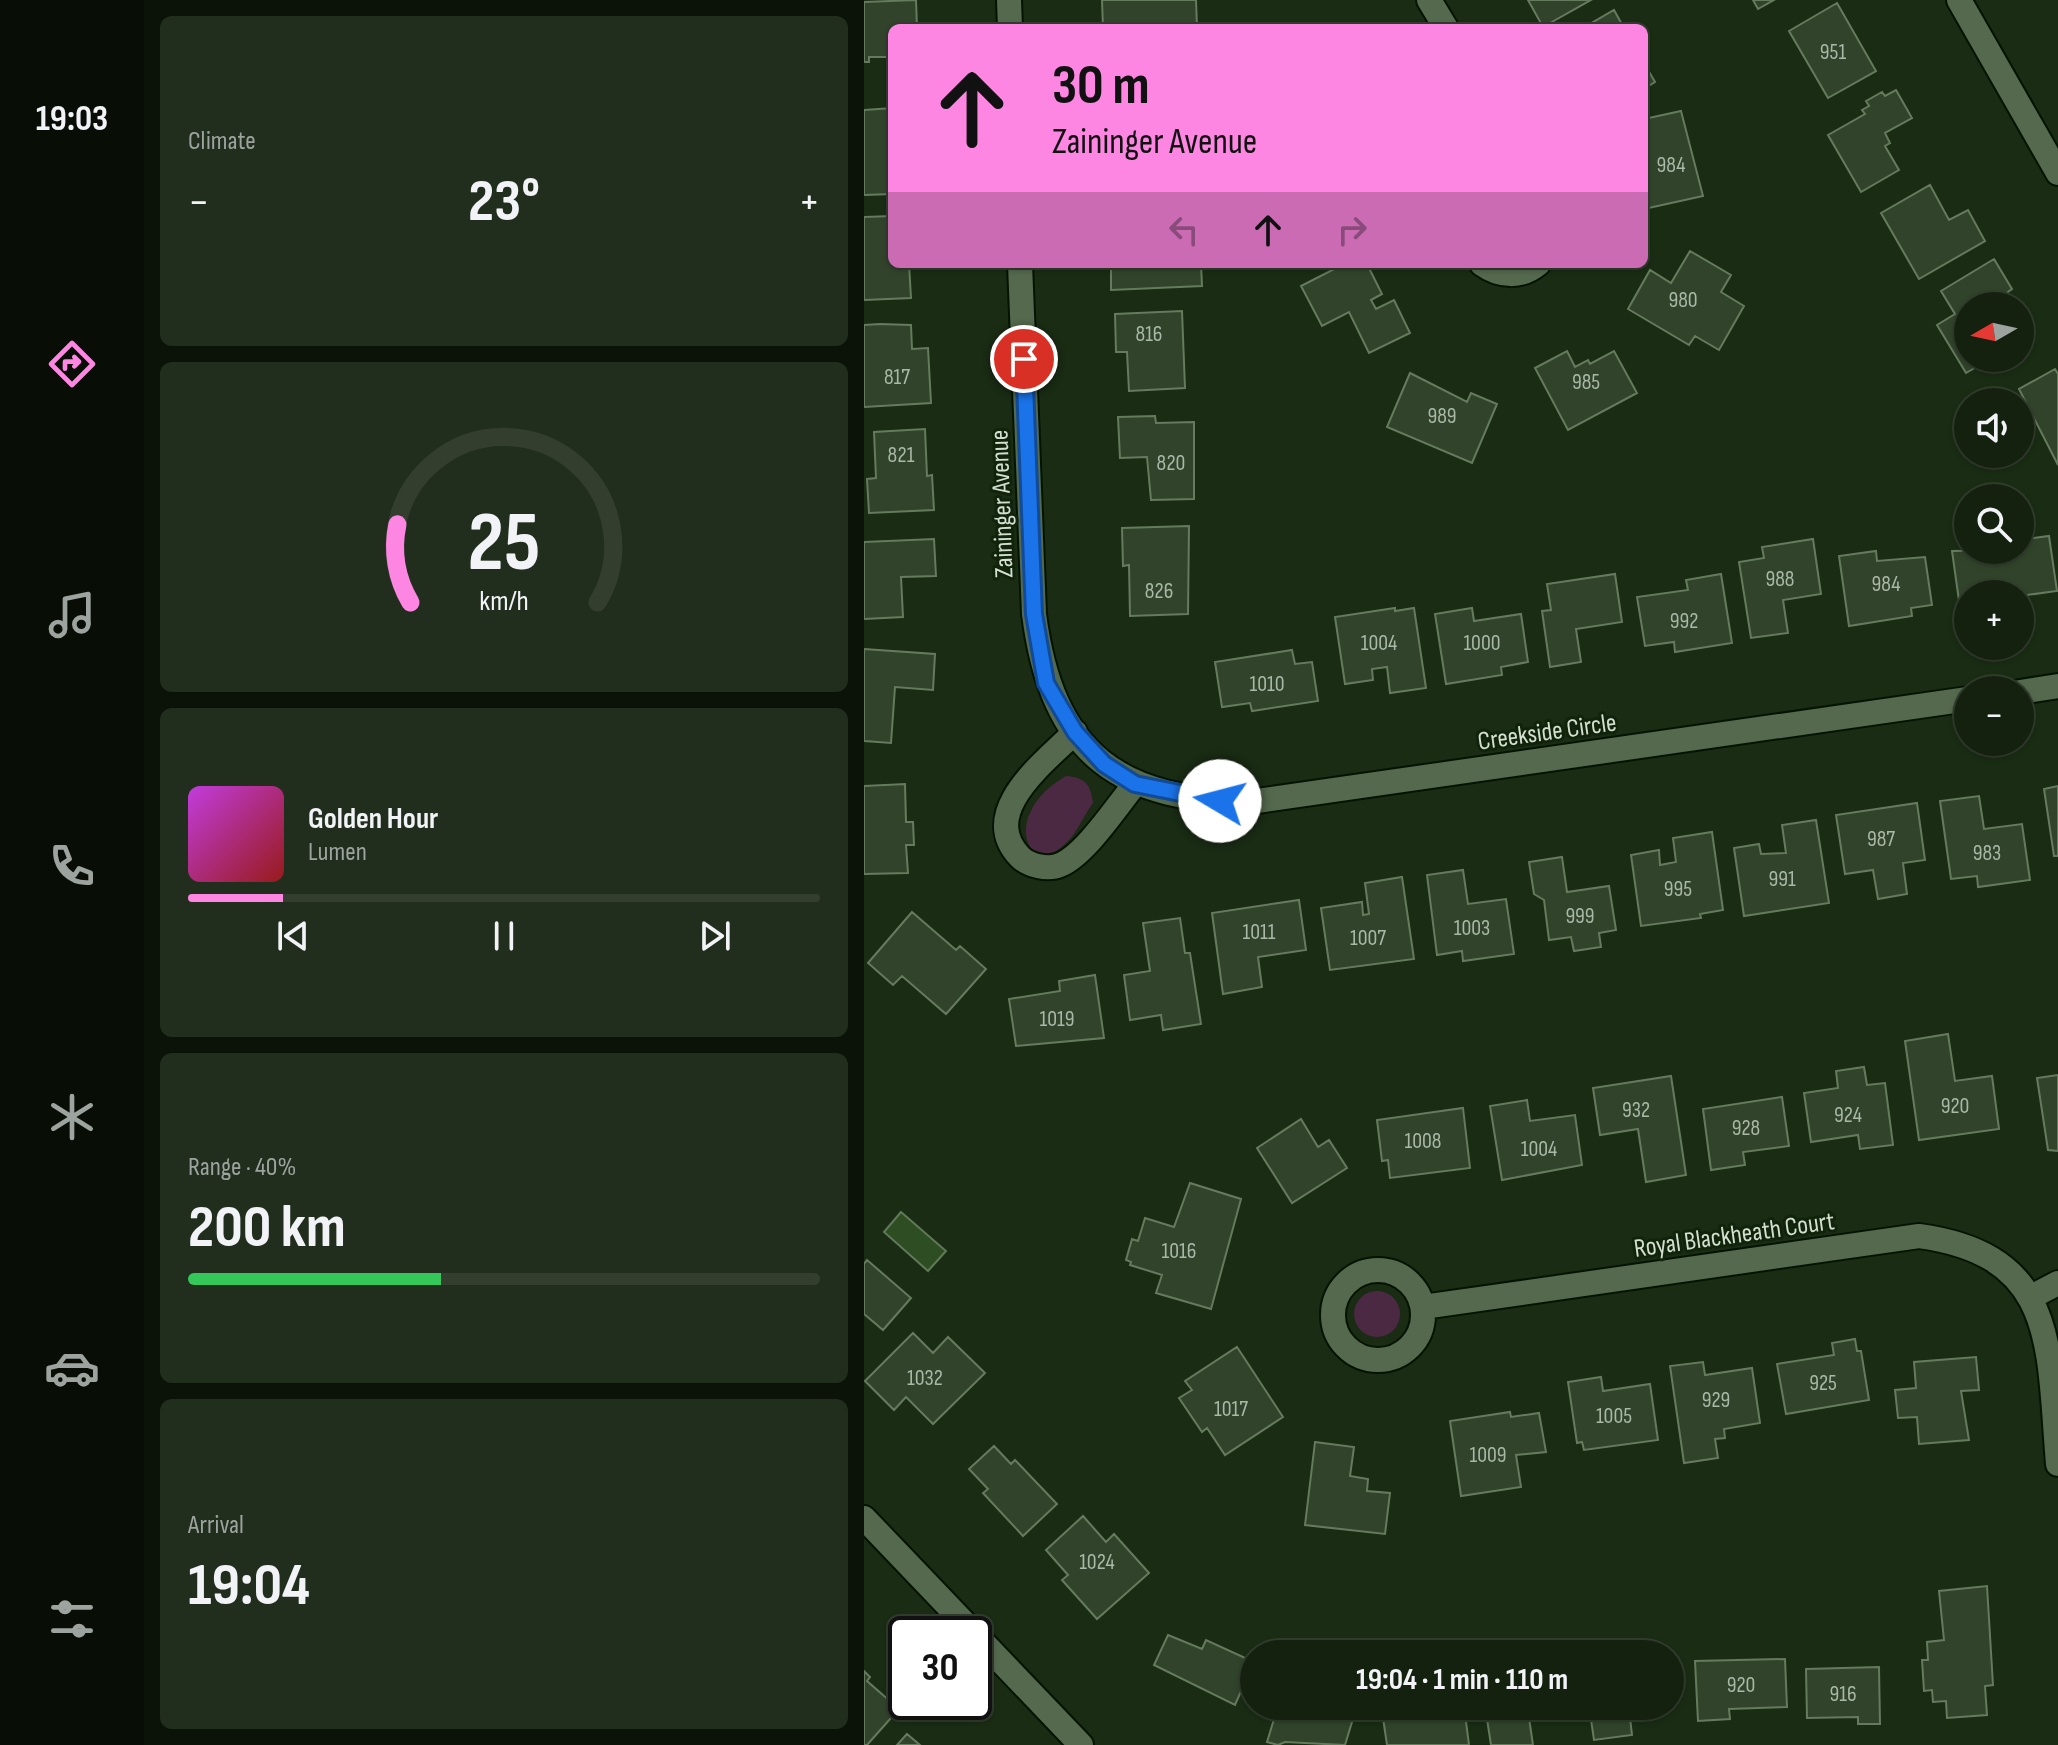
<!DOCTYPE html>
<html lang="en">
<head>
<meta charset="utf-8">
<style>
  body { margin:0; font-family:"Sofia Sans Condensed",sans-serif; background:#212e1d; color:#f1f3f6; height:100vh; display:flex; flex-direction:column; font-size:30px; white-space:nowrap }
  * { box-sizing:border-box; margin:0 }
  p { font-size:26px; color:#9da39e }
  .icon { flex:none; width:44px; height:44px; fill:none; stroke:currentColor; stroke-width:2; stroke-linecap:round; stroke-linejoin:round }
  .map { position:relative; flex:1; overflow:hidden }
  .drawer { display:flex; flex-direction:column; gap:16px; padding:16px; background:#0b1208; width:720px }
  .drawer>* { flex:none }
  .hud { position:absolute; left:24px; top:24px; width:760px; height:244px; border-radius:12px; box-shadow:0 2px 6px #0004,0 0 0 2px #333e2f; background:#fd86e2; color:#111; overflow:hidden }
  .needle { width:52px; rotate:261deg }
  .tools { position:absolute; left:1090px; top:292px; display:grid; gap:16px }
  .tools a { display:grid; place-items:center; width:80px; height:80px; border-radius:50%; background:#14210f; box-shadow:0 2px 6px #0004,0 0 0 2px #333e2f; font-size:40px }
  .speed { position:absolute; left:24px; top:1616px; display:flex; gap:16px; font-size:40px; font-weight:700; text-align:center }
  .speed>* { display:grid; place-content:center; width:104px; height:104px; border-radius:50%; background:#14210f; box-shadow:0 2px 6px #0004,0 0 0 2px #333e2f; line-height:1 }
  .speed .limit { border:4px solid #111; border-radius:12px; background:#fff; color:#111 }
  .pin { position:absolute; display:grid; place-items:center; width:68px; height:68px; color:#fff; margin:-34px; border:4px solid #fff; border-radius:50%; box-shadow:0 2px 8px #0007 }
  .me { position:absolute; width:88px; margin:-44px; rotate:278deg; stroke-linejoin:round; filter:drop-shadow(0 0 6px #0008) }
  .turn { display:flex; align-items:center; gap:28px; height:168px; padding:0 32px; font-size:36px }
  .turn .icon { width:104px; height:104px; stroke-width:2.5 }
  .turn b { display:block; font-size:56px; line-height:68px }
  .lanes { display:flex; align-items:center; height:76px; padding:0 32px; background:#0003; justify-content:center; gap:40px; direction:ltr }
  .lanes .off { opacity:.35 }
  .big { font-size:60px; font-weight:700; line-height:1.1 }
  .drawer .widget { flex:1; display:flex; flex-direction:column; justify-content:center; gap:12px; min-width:0; padding:0 28px; border-radius:12px; background:#212e1d }
  .drawer .dial { align-items:center; gap:0 }
  .dial svg { height:208px; overflow:visible; fill:none; stroke:#333e2f; stroke-width:7; stroke-linecap:round; text-anchor:middle }
  .dial text { fill:#f1f3f6; stroke:none }
  .song { display:flex; align-items:center; gap:24px }
  .cover { width:96px; height:96px; border-radius:12px; background:linear-gradient(135deg,hsl(290 70% 55%),hsl(0 70% 35%)) }
  .played { height:8px; border-radius:4px; background:linear-gradient(90deg,#fd86e2 15%,#333e2f 15%) }
  .keys { display:flex; justify-content:space-around; direction:ltr }
  .heat { display:flex; justify-content:space-between; align-items:center; font-size:44px; direction:ltr }
  .charge { height:12px; border-radius:6px; background:linear-gradient(90deg,#34c759 40%,#333e2f 0) }
  .trip { position:absolute; left:376px; top:1640px; width:444px; height:80px; border-radius:40px; background:#14210f; box-shadow:0 2px 6px #0004,0 0 0 2px #333e2f; font-weight:700; line-height:80px; text-align:center }
  main { display:flex; flex:1; min-height:0 }
  .tab-bar { display:flex; flex-direction:column; width:144px; justify-content:space-around; align-items:center; background:#080d06; color:#9da39e }
  .tab-bar .icon { width:56px; height:56px }
  .tab-bar .on { color:#fd86e2 }
  .tab-bar b { font-size:36px; color:#f1f3f6 }
  .map>svg:first-child { display:block }
  .green { fill:#4b2943 }
  .water { fill:#2e4d23; stroke:#607957; stroke-width:2 }
  .building { fill:#31442b; stroke:#657a5e; stroke-width:2 }
  .lines { fill:none; stroke-linecap:round; stroke-linejoin:round }
  .street-casing { stroke:#051401; stroke-width:28 }
  .street { stroke:#54694e; stroke-width:24 }
  .route-casing { stroke:#114b97; stroke-width:20 }
  .route { stroke:#1a73e8; stroke-width:14 }
  .labels { text-anchor:middle; stroke-width:6; stroke-linejoin:round; paint-order:stroke }
  .number-label { font-size:22px; fill:#aab8a6 }
  .street-label { font-size:26px; fill:#d3dfcf; stroke:#11230b }
</style>
</head>
<body>
<main>
<nav class="tab-bar">
<b>19:03</b>
<svg class="icon on" aria-label="directions" viewBox="0 0 24 24"><path d="M12 3l9 9-9 9-9-9zM9 14v-3h6M13 9l2 2-2 2"/></svg>
<svg class="icon" aria-label="music" viewBox="0 0 24 24"><path d="M9 18V5l10-2v13"/><circle cx="6" cy="18" r="3"/><circle cx="16" cy="16" r="3"/></svg>
<svg class="icon" aria-label="phone" viewBox="0 0 24 24"><path d="M5 4h4l2 5-3 2q2 4 5 5l2-3 5 2v4C11 20 4 13 5 4z"/></svg>
<svg class="icon" aria-label="climate" viewBox="0 0 24 24"><path d="M12 3v18M4 7l16 10M4 17L20 7"/></svg>
<svg class="icon" aria-label="car" viewBox="0 0 24 24"><path d="M5 17H2v-5l4-1 3-4h7l3 4 3 1v5h-3M9 17h6M6 11h13"/><circle cx="7" cy="17" r="2"/><circle cx="17" cy="17" r="2"/></svg>
<svg class="icon" aria-label="filters" viewBox="0 0 24 24"><path d="M4 7h16M4 17h16"/><circle cx="9" cy="7" r="2"/><circle cx="15" cy="17" r="2"/></svg>
</nav>
<section class="drawer">
<div class="widget"><p>Climate</p>
<div class="heat"><a>−</a><b class="big">23°</b><a>+</a></div>
</div>
<div class="widget dial"><svg viewBox="0 0 100 80">
<path d="M14 69A42 42 0 1 1 86 69"/>
<path d="M14 69A42 42 0 0 1 9 39" stroke="#fd86e2"/>
<text x="50" y="56" font-size="32" font-weight="700">25</text>
<text x="50" y="72" font-size="11">km/h</text>
</svg></div>
<div class="widget">
<div class="song"><i class="cover"></i><div><b>Golden Hour</b><p>Lumen</p></div></div>
<div class="played"></div>
<div class="keys"><svg class="icon" aria-label="previous" viewBox="0 0 24 24"><path d="M18 5L8 12l10 7zM5 5v14"/></svg><svg class="icon" aria-label="pause" viewBox="0 0 24 24"><path d="M8 5v14M16 5v14"/></svg><svg class="icon" aria-label="next" viewBox="0 0 24 24"><path d="M6 5l10 7-10 7zM19 5v14"/></svg></div>
</div>
<div class="widget"><p>Range · 40%</p><b class="big">200 km</b><div class="charge"></div></div>
<div class="widget"><p>Arrival</p><b class="big">19:04</b></div>
</section>
<div class="map">
<svg width="1194" height="1745" viewBox="0 0 1194 1745">
  <rect width="100%" height="100%" fill="#1a2c14"/>
  <path class="green" d="M202,776C220,777 227,784 229,803C220,815 212,835 200,845C162,878 137,813 202,776Z
    M490 1314a23 23 0 1 1 46 0a23 23 0 1 1-46 0Z"/>
  <path class="water" d="M37,1212L82,1251L64,1271L20,1232Z"/>
  <path class="building" d="M52,0L53,28H28V57H5V62H0V2Z
    M238,0H332L333,27L239,28Z
    M664,0H727L679,27Z
    M889,0H910L894,9Z
    M973,3L1012,71L964,98L925,31Z
    M750,10L760,28H719Z
    M426,23L465,28H425Z
    M780,63L791,82L780,89Z
    M1032,90L1048,118L1021,133L1026,143L1021,146L1035,170L997,192L964,135L1001,114L998,110L1005,106L1002,101L1018,92L1021,96Z
    M28,108V194L0,195V110Z
    M817,111L839,196L780,209V171H783L780,119Z
    M1066,185L1085,220L1104,210L1121,241L1055,279L1017,213Z
    M28,216V264H45L47,298L0,300V217Z
    M826,251L867,275L857,292L880,306L855,350L831,336L825,345L764,309L786,270L807,283Z
    M1130,259L1148,289L1125,306H1104V358H1128L1102,373L1073,325L1091,314L1077,291Z
    M247,264H337L338,286L247,290Z
    M480,264H503L518,294L507,300L512,309L530,300L546,333L505,353L485,312L458,326L437,286Z
    M318,311L321,388L265,391L263,352H252L251,314Z
    M16,324L47,325L48,349L64,348L67,403L0,407V325Z
    M703,351L711,367L724,360L726,364L750,351L773,393L704,430L671,368Z
    M1191,369L1194,374V465L1155,389Z
    M546,373L603,402L607,393L633,404L608,463L523,427Z
    M291,416L292,423L330,422V499L287,500L283,457L256,458L254,417Z
    M61,429L63,476L68,475L70,510L5,513L3,479L12,478L10,432Z
    M325,526L324,614L266,616L265,565L259,566L258,528Z
    M1185,536L1193,591L1156,596L1104,594V607L1096,608L1088,551L1156,550V540Z
    M70,539L72,576L37,577L39,617L0,619V542Z
    M949,539L957,594L919,600L924,633L887,638L875,562L900,558L898,547Z
    M1012,551L1013,561L1061,557L1068,605L1047,608L1048,616L985,626L975,556Z
    M751,574L758,622L712,629L717,662L686,667L678,611L687,610L683,584Z
    M857,574L868,643L811,652L810,642L781,646L773,597L824,590L822,580Z
    M531,608V611L550,608L562,688L526,693L523,667L508,669L509,680L481,684L471,617Z
    M608,608L610,621L657,614L664,662L637,667L638,675L582,684L571,614Z
    M0,649L71,654L69,690L31,687L27,743L0,741Z
    M428,650L431,664L448,662L454,701L388,711L386,703L358,707L351,662Z
    M41,784L42,822H49L50,845H42L44,873L0,874V786Z
    M1194,786V856H1190L1180,789Z
    M1115,796L1120,829L1158,824L1166,880L1114,887L1113,876L1087,879L1076,801Z
    M1053,803L1061,860L1039,863L1043,894L1014,899L1009,870L981,874L972,815Z
    M952,820L965,903L880,916L870,848L895,844L897,854L922,853L918,825Z
    M848,832L859,910L836,914L837,918L777,926L767,855L795,850L796,865L812,862L809,838Z
    M698,857L703,892L745,886L752,930L735,933L737,947L710,951L707,937L685,940L680,900L670,894L665,862Z
    M599,870L604,904L642,899L650,954L599,961L598,951L573,955L563,875Z
    M538,877L550,959L466,970L457,908L498,902L499,915L505,914L501,883Z
    M435,900L442,950L394,957L398,987L359,994L348,913Z
    M48,912L92,950L96,946L122,969L82,1014L38,976L29,985L4,963Z
    M316,918L321,953H326L337,1024L299,1030L297,1015L266,1020L260,975L286,971L279,923Z
    M231,975L240,1038L152,1046L145,999L196,991L195,981Z
    M1084,1034L1091,1081L1128,1076L1135,1129L1055,1140L1041,1041Z
    M1000,1067L1003,1085L1021,1083L1029,1145L996,1149L994,1135L947,1142L940,1093L974,1088L972,1071Z
    M1194,1075V1151L1184,1150L1173,1078Z
    M807,1076L822,1175L782,1182L774,1129L736,1135L729,1088Z
    M918,1097L925,1146L879,1152L881,1165L847,1170L839,1109Z
    M663,1100L666,1121L711,1115L718,1165L638,1180L626,1106Z
    M599,1108L606,1168L526,1178L524,1160L518,1161L513,1120Z
    M437,1119L454,1147L465,1140L483,1168L428,1203L393,1148Z
    M326,1183L377,1199L347,1309L292,1293L298,1275L266,1265L267,1262L262,1260L268,1239L274,1241L281,1218L310,1227Z
    M3,1260L47,1298L19,1330L0,1314V1264Z
    M49,1333L69,1353L84,1337L121,1373L69,1424L42,1397L30,1410L1,1381Z
    M991,1339L993,1351H997L1005,1400L922,1414L913,1364L970,1355L968,1343Z
    M373,1347L419,1417L361,1455L343,1428L338,1432L315,1398L328,1390L321,1381Z
    M1112,1357L1115,1390L1097,1391L1105,1440L1055,1444L1053,1417L1034,1418L1031,1390L1052,1388L1050,1362Z
    M839,1362L841,1375L888,1368L896,1423L860,1429L861,1438L851,1439L854,1458L820,1463L806,1366Z
    M737,1377L739,1391L786,1384L794,1440L720,1450L718,1442L713,1443L704,1382Z
    M646,1412L647,1417L675,1413L682,1452L652,1455L657,1487L597,1496L586,1421Z
    M451,1442L490,1447L486,1476L504,1479L503,1491L526,1493L521,1534L441,1525Z
    M130,1446L147,1464L151,1460L193,1504L159,1536L119,1493L124,1489L105,1469Z
    M219,1516L242,1542L250,1534L285,1573L233,1619L198,1580L204,1575L182,1550Z
    M1123,1586L1129,1685L1121,1686L1123,1715L1083,1718L1082,1701L1069,1702L1068,1690L1060,1691L1058,1660H1064L1063,1642L1080,1640L1075,1591Z
    M304,1635L338,1649L342,1640L390,1662L371,1705L290,1665Z
    M921,1659L923,1707L865,1709L866,1719L834,1721L831,1661Z
    M1015,1667L1016,1724H994V1717L943,1718L942,1669Z
    M0,1671L6,1677L3,1681L35,1709L3,1745H0Z
    M414,1706H482L492,1709L481,1745L421,1742L414,1745L403,1742Z
    M600,1706L605,1745H523L518,1711L546,1706Z
    M621,1706H705V1708L674,1712L675,1717L665,1718L669,1745H627Z
    M725,1706H789L765,1709L768,1735L730,1740Z
    M43,1734L56,1745H33Z"/>
  <g class="lines">
    <g class="street-casing">
      <path id="street" d="M145,0L146,28
        M565,0L582,28
        M1095,0L1194,173
        M156,264L170,614C188,754 255,803 393,801L1104,699
        M618,264C636,277 657,278 674,264
        M1156,692L1194,686
        M211,732C181,762 113,812 156,857C165,866 184,870 196,865C221,855 253,806 271,784
        M469 1315a45 45 0 1 1 90 0a45 45 0 1 1-90 0Z
        M1169,1296L1194,1283
        M559,1307L1055,1236C1194,1255 1184,1346 1194,1464
        M0,1518L217,1745"/>
    </g>
    <use href="#street" class="street"/>
  </g>
  <g class="lines">
    <g class="route-casing">
      <path id="route" d="M160,359L170,614L182,683L211,732L240,764L271,784L356,801"/>
    </g>
    <use href="#route" class="route"/>
  </g>
  <g class="labels">
    <g class="number-label">
      <text x="969" y="59">951</text>
      <text x="807" y="172">984</text>
      <text x="819" y="307">980</text>
      <text x="285" y="341">816</text>
      <text x="33" y="384">817</text>
      <text x="722" y="389">985</text>
      <text x="578" y="423">989</text>
      <text x="37" y="462">821</text>
      <text x="307" y="470">820</text>
      <text x="916" y="586">988</text>
      <text x="1022" y="591">984</text>
      <text x="295" y="598">826</text>
      <text x="820" y="628">992</text>
      <text x="515" y="650">1004</text>
      <text x="618" y="650">1000</text>
      <text x="403" y="691">1010</text>
      <text x="1017" y="846">987</text>
      <text x="1123" y="860">983</text>
      <text x="918" y="886">991</text>
      <text x="814" y="896">995</text>
      <text x="716" y="923">999</text>
      <text x="608" y="935">1003</text>
      <text x="395" y="939">1011</text>
      <text x="504" y="945">1007</text>
      <text x="193" y="1026">1019</text>
      <text x="1091" y="1113">920</text>
      <text x="772" y="1117">932</text>
      <text x="984" y="1122">924</text>
      <text x="882" y="1135">928</text>
      <text x="559" y="1148">1008</text>
      <text x="675" y="1156">1004</text>
      <text x="315" y="1258">1016</text>
      <text x="61" y="1385">1032</text>
      <text x="959" y="1390">925</text>
      <text x="852" y="1407">929</text>
      <text x="367" y="1416">1017</text>
      <text x="750" y="1423">1005</text>
      <text x="624" y="1462">1009</text>
      <text x="233" y="1569">1024</text>
      <text x="877" y="1692">920</text>
      <text x="979" y="1701">916</text>
    </g>
    <g class="street-label">
      <text transform="translate(137 504) rotate(-92)" y="9">Zaininger Avenue</text>
      <text transform="translate(683 731) rotate(-8)" y="9">Creekside Circle</text>
      <text transform="translate(870 1234) rotate(-8)" y="9">Royal Blackheath Court</text>
    </g>
  </g>
</svg>
<div class="tools">
<a><svg class="needle" viewBox="-14 -14 28 28"><path d="M0-13l5 13h-10z" fill="#e53935"/><path d="M0 13l5-13h-10z" fill="#9da39e"/></svg></a>
<a><svg class="icon" aria-label="sound" viewBox="0 0 24 24"><path d="M4 9h4l5-4v14l-5-4H4zM17 9q2 3 0 6"/></svg></a>
<a><svg class="icon" aria-label="search" viewBox="0 0 24 24"><circle cx="10" cy="10" r="6"/><path d="M15 15l6 6"/></svg></a>
<a>+</a>
<a>−</a>
</div>
<div class="speed"><div class="limit">30</div></div>
<div class="pin" style="left:160px;top:359px;background:#d93025"><svg class="icon" aria-label="arrive" viewBox="0 0 24 24"><path d="M6 21V4h12l-3 4 3 4H6"/></svg></div>
<svg class="me" style="left:356px;top:801px" viewBox="-20 -20 40 40"><circle r="19" fill="#fff"/><path d="M0-13L10 11 0 6-10 11z" fill="#1a73e8"/></svg>
<div class="trip">19:04 · 1 min · 110 m</div>
<div class="hud">
<div class="turn"><svg class="icon" aria-label="ahead" viewBox="0 0 24 24"><path d="M12 20V5M6 11l6-6 6 6"/></svg><div><b>30 m</b>Zaininger Avenue</div></div>
<div class="lanes"><svg class="icon off" aria-label="left" viewBox="0 0 24 24"><path d="M17 20v-9H6M10 6l-5 5 5 5"/></svg><svg class="icon" aria-label="ahead" viewBox="0 0 24 24"><path d="M12 20V5M6 11l6-6 6 6"/></svg><svg class="icon off" aria-label="right" viewBox="0 0 24 24"><path d="M7 20v-9h11M14 6l5 5-5 5"/></svg></div>
</div>
</div>
</main>
</body>
</html>
